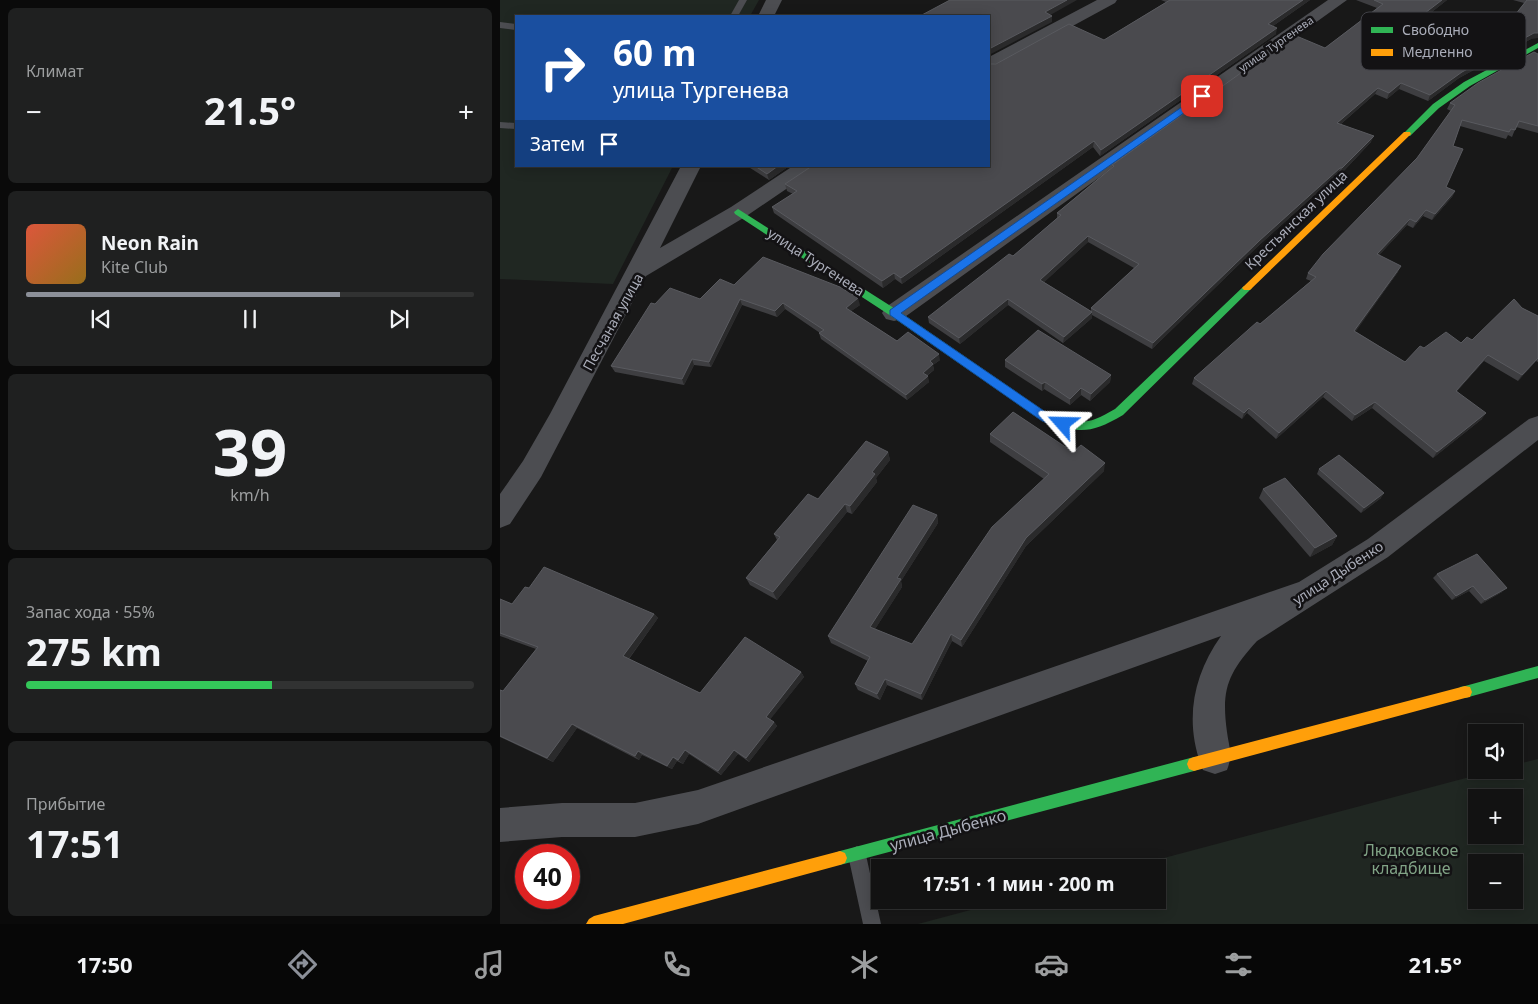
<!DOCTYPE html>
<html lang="ru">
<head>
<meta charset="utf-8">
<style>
  body { margin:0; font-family:"Noto Sans",sans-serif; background:#1f2020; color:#f1f3f6; height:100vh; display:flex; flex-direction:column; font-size:19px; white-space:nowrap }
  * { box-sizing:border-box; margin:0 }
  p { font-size:16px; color:#9c9e9f }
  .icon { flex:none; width:28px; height:28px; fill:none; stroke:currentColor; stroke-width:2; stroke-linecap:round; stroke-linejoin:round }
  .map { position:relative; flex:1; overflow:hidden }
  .details { display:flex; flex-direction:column; gap:8px; padding:8px; background:#0a0a0a; width:500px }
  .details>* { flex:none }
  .banner { position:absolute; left:15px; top:15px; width:475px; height:152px; border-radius:0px; box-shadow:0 2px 12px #0003,0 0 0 1px #313232; background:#1a4fa0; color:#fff; overflow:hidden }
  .buttons { position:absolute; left:968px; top:724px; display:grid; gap:10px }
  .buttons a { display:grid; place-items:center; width:55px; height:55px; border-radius:0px; background:#121212; box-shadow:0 2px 12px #0003,0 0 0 1px #313232; font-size:25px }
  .speed { position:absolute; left:15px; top:844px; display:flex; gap:10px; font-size:25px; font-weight:700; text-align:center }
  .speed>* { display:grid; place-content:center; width:65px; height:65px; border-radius:50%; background:#121212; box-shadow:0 2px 12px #0003,0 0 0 1px #313232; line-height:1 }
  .speed .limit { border:8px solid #d22; background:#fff; color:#111 }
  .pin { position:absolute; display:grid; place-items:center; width:42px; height:42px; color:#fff; margin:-21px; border-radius:10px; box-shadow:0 2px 8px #0006 }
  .me { position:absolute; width:55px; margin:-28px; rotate:295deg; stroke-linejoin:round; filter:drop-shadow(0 0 4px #0008) }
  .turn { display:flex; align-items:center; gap:18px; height:105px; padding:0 15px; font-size:22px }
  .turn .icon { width:65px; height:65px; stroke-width:2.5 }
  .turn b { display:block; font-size:35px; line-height:42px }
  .then { display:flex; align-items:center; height:48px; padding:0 15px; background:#0003; gap:10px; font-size:19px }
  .big { font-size:38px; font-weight:700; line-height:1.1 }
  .details .card { flex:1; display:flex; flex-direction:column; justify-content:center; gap:8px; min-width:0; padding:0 18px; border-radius:8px; background:#1f2020 }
  .details .dial { align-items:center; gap:0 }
  .dial b { font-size:65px; line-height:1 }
  .song { display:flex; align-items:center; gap:15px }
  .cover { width:60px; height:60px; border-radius:8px; background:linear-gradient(135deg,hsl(10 70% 55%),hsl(40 70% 35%)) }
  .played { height:5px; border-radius:2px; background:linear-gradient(90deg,#8c9099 70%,#313232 70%) }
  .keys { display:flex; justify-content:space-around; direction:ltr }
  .heat { display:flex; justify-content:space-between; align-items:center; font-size:28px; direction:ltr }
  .charge { height:8px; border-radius:4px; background:linear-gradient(90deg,#34c759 55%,#313232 0) }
  .trip { position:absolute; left:371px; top:859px; width:295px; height:50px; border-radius:0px; background:#121212; box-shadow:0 2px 12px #0003,0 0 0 1px #313232; font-weight:700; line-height:50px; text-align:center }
  .tab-bar { display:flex; height:80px; justify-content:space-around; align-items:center; background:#070707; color:#9c9e9f }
  .tab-bar .icon { width:35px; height:35px }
  .tab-bar .selected { color:#8c9099 }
  .tab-bar b { font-size:22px; color:#f1f3f6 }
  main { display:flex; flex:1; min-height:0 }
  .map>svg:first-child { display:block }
  .green { fill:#202722; fill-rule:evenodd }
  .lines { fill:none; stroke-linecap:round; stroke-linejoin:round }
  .lane { fill:#4c4d51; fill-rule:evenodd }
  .street { fill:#4c4d51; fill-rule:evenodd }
  .fast { fill:#30b455; fill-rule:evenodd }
  .slow { fill:#ff9f0a; fill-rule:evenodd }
  .wall { fill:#3e3e41; fill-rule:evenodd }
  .shaded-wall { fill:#2a2a2b }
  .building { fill:#4a4a4e; stroke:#595a5f }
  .route { fill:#1a73e8; stroke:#114b97 }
  .labels { text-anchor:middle; stroke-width:5; stroke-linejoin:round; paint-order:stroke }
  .far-street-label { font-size:11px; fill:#aaadb9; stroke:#131214 }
  .street-label { font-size:14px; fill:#aaadb9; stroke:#131214 }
  .near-street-label { font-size:16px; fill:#aaadb9; stroke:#131214 }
  .near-park-label { font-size:16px; fill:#81a386; stroke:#131214 }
  .key { fill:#131214; stroke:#404046; stroke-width:1 }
  .key-label { font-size:14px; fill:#aaadb9 }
</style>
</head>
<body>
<main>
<section class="details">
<div class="card"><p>Климат</p>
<div class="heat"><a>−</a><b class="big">21.5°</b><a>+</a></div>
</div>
<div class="card">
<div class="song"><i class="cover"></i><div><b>Neon Rain</b><p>Kite Club</p></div></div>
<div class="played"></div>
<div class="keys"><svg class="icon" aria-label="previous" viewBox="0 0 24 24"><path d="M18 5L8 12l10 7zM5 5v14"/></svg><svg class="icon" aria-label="pause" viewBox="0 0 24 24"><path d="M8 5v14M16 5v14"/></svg><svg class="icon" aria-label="next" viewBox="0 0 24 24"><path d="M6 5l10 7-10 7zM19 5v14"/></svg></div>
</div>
<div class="card dial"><b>39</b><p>km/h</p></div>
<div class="card"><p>Запас хода · 55%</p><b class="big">275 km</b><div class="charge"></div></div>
<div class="card"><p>Прибытие</p><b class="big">17:51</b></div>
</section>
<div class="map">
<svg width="1038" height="924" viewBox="0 0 1038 924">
  <rect width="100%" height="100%" fill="#181818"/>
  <path class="green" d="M0,0H259L250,16H16V166H173L113,284L0,279Z
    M1038,759V924H418L508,900H658V868L630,867L996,770H1014V765ZM976,798H1014V835H976ZM976,862H1014V900H976Z"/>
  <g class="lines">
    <path class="lane" d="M239,0H247L238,16H230Z
      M0,22L16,24V30L0,28Z
      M0,122L16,123V129L0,128Z
      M357,846L363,849L366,855L381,924H363L348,855L351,849Z"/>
    <path class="street" d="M266,0H282L274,16H258Z
      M597,0H617L615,3L495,68L489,69V57Z
      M828,0H847L402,319L394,321L386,319L382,313L386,307Z
      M181,166H201L160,248L231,207L293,166H317L314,170L245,217L146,276L41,477L10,524L0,528V494L23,461L50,414Z
      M1038,416V440L888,557L757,641C728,673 721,689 727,732C729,747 733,755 727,770L715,774L703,770C684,723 692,677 721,636L198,824L135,837H62L0,842V808L62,803H135L198,790L799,582L868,539L1029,419Z"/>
    <path class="fast" d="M1038,43V48L970,86L939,108L910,136H904L903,134L933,104L964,82Z
      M238,209L397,310L550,415C580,425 588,425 615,409L744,286H750L752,288L623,415C589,435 579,433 542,421L391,316L235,214L234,212Z
      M1038,666V678L965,698L960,697L958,692L960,687L965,686Z
      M694,757L699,759L701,764L699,769L694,771L340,865L335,863L333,858L335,853L340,851Z"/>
    <path class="slow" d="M904,132H910L911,134L750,290H744L742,288L744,286Z
      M965,686L970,687L972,692L970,697L965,698L694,771L689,769L687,764L689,759L694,757Z
      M340,851L345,853L347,858L345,863L340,865L123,924H86L89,919L94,916Z"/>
  </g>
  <path class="wall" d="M661,0H810L773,26L776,34L600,156L593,147L402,284L395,279L383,288L274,213L272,207L293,194L287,191L285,184L489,65L604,40L666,2Z
    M856,0H947L928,15L973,41L995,40L1024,3L1013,0H1038L1031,39L959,78L928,101L899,89L887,99L875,94L841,124L871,142L840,175L838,174L757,247L652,349L592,315V318L563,343L508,305L460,344L429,323L428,317L513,256L557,218V213L612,167V165L825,48L877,8ZM588,242L634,268L591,308V311L544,282Z
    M1038,54V133L1016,127L1012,137L1008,135L1006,139L960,126L953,146L946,187L955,191L952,197L932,220L923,216L913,228L907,225L879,255L898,272L855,331L905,362L924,348L961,343L972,340L1022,308L1038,316V362L1036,361L1018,381L984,361L957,391L982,419L933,458L872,408L852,421L823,397L776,439L747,413L742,419L692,384L694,378L760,324L811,281L806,279L808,273L917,158L951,111L947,109L950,103Z
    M247,166H289L269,180Z
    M234,285L360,305L351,311L397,341L440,360L433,365L434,370L427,376L429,382L407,400L321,339L319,333H320L285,309L277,317L242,305L211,367L194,365L184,385L115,372L111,366L155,304L200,299Z
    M505,360L611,375L610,382L590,401L581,395L570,405L544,389L542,391L505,367Z
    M490,434L573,452L604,471L526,546L462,647L452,641L422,700L387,685L380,700L358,690L355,684L368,661L331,643L328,636L437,515L438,523L401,581L402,587L375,629L412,644L544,479L490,442Z
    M388,452L390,460L376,478L377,482L352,514L347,512L277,600L250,585L246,578L277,540L274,534L318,499Z
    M819,469L881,498L861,513L817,474Z
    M763,489L837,536L832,545L810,557L759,498Z
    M937,574L1002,592L981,604L969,591L952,600L933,578Z
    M29,588L154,614L158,618L129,659L200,693L301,672L304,677L270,719L274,722L277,726L249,762L238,754L221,775L189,754L183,764L177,761L172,769L142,755L139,760L77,728L53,762L0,737V690L3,691L36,649L0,636V599L12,604Z"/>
  <path class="shaded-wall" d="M567,0H577L545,18V12Z
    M803,0H810L767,30L768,24Z
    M942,0H947L923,19L925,13Z
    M552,16V22L489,55V49Z
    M777,28L776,34L600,156L601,150Z
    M1034,33H1038V38L1031,39L959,78L928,101L930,95L962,72Z
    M901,83L899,89L887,99L889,93Z
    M878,88L875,94L835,129L837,123Z
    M874,136L871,142L840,175L842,168Z
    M594,141L593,147L402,284L401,278Z
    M278,166H289L269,180L267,174Z
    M840,168L838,174L757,247L652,349L653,343L759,241Z
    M955,191L952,197L932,220L935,214Z
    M926,210L923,216L913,228L916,222Z
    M910,219L907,225L874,261L877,254Z
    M588,236V242L540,286V280Z
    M901,266L898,272L852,337L854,331Z
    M394,273L395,279L383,288L382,281Z
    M358,298L360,305L347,314L346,308Z
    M240,299L242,305L211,367L209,362Z
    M508,299V305L460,344L459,338Z
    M283,303L285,309L277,317L275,311Z
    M592,312V318L563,343L564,337Z
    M439,354L440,360L433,365L434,370L423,378V373L430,361Z
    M988,355L984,361L952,397L956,391Z
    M1038,358L1036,361L1018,381L1022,375Z
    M192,359L194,365L184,385L182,379Z
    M611,375L610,382L590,401L591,394Z
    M428,376L429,382L407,400L406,395Z
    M545,382L544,389L542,391V384Z
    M581,388V395L570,405V399Z
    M826,391L823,397L776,439L779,433Z
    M875,402L872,408L852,421L855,415Z
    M749,408L747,413L742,419L744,413Z
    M986,413L982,419L933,458L937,452Z
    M388,452L390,460L376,478L377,482L352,514L350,506L372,472Z
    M605,463L604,471L526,546L462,647L461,640L526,538Z
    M884,493L881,498L861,513L864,508Z
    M345,504L347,512L277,600L273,592Z
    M437,515L438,523L401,581L402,587L372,634L370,627L397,578Z
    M837,536L832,545L810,557L815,548Z
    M973,586L969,591L952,600L956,596Z
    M1007,588L1002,592L981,604L985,600Z
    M154,614L158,618L127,661L123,656Z
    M451,634L452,641L422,700L421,694Z
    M301,672L304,677L269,721L266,717Z
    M385,679L387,685L380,700L377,694Z
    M274,722L277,726L249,762L246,758Z
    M72,724L77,728L53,762L47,758Z
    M185,750L189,754L183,764L178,760Z
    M234,750L238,754L221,775L218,771Z
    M138,751L142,755L139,760L135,756Z
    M173,757L177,761L172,769L167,766Z"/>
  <path class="building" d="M450,0H567L545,12L552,16L489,49V16H420Z
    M670,0H803L768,24L777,28L601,150L594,141L401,278L394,273L382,281L272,207L297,191L285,184L312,166H489V64H496L569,24L604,40Z
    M874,0H942L925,13L973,41L986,35L995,40L1027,0H1038V33H1034L962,72L930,95L901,83L889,93L878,88L837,123L874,136L842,168H840L759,241L653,343L591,308L639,264L588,236L540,280L592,312L564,337L508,299L459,338L428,317L509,254L513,256L561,215L557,213L614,166L612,165L794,35L825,48L883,4Z
    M1034,52L1038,54V126L1019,121L1015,130L1011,129L1009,132L962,120L953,146L963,149L946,187L955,191L935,214L926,210L916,222L910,219L877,254L901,266L854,331L905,362L920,346L924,348L946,332L961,343L967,337L972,340L1014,299L1022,308L1038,316V358L1022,375L988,355L956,391L986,413L937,452L875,402L855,415L826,391L779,433L749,408L744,413L694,378L757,322L760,324L816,277L808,273L823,254L917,158L955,105L950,103L978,83Z
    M255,166H278L267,174Z
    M263,257L340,287L358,298L346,308L397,341L408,332L439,354L430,361L433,364L423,373L428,376L406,395L319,333L324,330L283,303L275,311L240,299L209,362L192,359L182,379L111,366L151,303L155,304L170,288L200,299L220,279L234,285Z
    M538,330L611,375L591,394L581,388L570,399L545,382L542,384L505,360Z
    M513,412L573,452L581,445L605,463L526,538L461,640L451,634L421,694L385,679L377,694L355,684L370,657L328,636L413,505L437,515L397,578L401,579L370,627L412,644L492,527L549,474L490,434Z
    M366,441L388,452L372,472L375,474L350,506L345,504L273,592L246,578L280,537L274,534L308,494L318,499Z
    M839,455L884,493L864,508L819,469Z
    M785,478L837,536L815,548L763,489Z
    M977,554L1007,588L985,600L973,586L956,596L937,574Z
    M44,567L154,614L123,656L200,693L245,637L301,672L266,717L274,722L246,758L234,750L218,771L185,750L178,760L173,757L167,766L138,751L135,756L72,724L47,758L0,736V690L3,691L38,647L0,633V599L12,604L25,587L29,588Z"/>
  <path class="route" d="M702,93L706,96L705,98L401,313L550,415L567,421L568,424L567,427L563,429L542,421L390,315V310Z"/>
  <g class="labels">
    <g class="far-street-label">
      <text transform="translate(776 44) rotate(-35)" y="4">улица Тургенева</text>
    </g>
    <g class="street-label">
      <text transform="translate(796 220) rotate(-44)" y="5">Крестьянская улица</text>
      <text transform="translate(316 262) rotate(33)" y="5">улица Тургенева</text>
      <text transform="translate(113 322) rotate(-61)" y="5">Песчаная улица</text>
      <text transform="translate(838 573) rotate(-33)" y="5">улица Дыбенко</text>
    </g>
    <g class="near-street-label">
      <text transform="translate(448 830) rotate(-15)" y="6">улица Дыбенко</text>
    </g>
    <g class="near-park-label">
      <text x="911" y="856">Людковское<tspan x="911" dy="18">кладбище</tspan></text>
    </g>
  </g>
  <rect x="861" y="12" width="165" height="58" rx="8" class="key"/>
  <rect x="871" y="27" width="22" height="6" fill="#30b455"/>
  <rect x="871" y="49" width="22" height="7" fill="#ff9f0a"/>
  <g class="key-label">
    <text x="902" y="35">Свободно</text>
    <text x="902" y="57">Медленно</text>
  </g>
</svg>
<div class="buttons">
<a><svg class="icon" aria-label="sound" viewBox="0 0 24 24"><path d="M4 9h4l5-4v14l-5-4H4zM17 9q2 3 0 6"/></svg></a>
<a>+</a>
<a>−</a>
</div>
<div class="speed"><div class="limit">40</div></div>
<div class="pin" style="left:702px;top:96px;background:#d93025"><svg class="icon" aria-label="arrive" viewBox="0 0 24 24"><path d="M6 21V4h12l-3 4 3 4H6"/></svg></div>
<svg class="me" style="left:563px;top:424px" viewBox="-20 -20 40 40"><path d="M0-17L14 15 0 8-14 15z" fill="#1a73e8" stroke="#fff" stroke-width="4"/></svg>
<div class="trip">17:51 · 1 мин · 200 m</div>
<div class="banner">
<div class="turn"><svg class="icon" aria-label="right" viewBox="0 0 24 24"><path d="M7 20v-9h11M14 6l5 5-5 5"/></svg><div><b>60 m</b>улица Тургенева</div></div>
<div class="then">Затем<svg class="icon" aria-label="arrive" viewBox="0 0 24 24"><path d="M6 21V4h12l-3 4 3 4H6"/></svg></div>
</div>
</div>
</main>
<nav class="tab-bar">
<b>17:50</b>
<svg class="icon selected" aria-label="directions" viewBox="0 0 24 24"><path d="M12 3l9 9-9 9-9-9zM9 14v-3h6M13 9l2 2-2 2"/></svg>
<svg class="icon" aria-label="music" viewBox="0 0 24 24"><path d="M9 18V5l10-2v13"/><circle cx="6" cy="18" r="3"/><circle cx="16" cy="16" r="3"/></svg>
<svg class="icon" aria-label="phone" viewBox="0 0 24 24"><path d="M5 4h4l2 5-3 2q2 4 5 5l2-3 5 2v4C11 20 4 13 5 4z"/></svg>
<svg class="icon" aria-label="climate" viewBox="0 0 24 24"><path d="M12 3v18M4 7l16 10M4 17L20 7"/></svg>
<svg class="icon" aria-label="car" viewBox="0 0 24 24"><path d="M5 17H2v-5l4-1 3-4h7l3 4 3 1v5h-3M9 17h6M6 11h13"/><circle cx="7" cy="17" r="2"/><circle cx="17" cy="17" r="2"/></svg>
<svg class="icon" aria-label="filters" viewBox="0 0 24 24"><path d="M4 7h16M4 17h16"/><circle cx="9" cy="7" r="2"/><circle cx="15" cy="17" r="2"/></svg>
<b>21.5°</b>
</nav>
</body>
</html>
